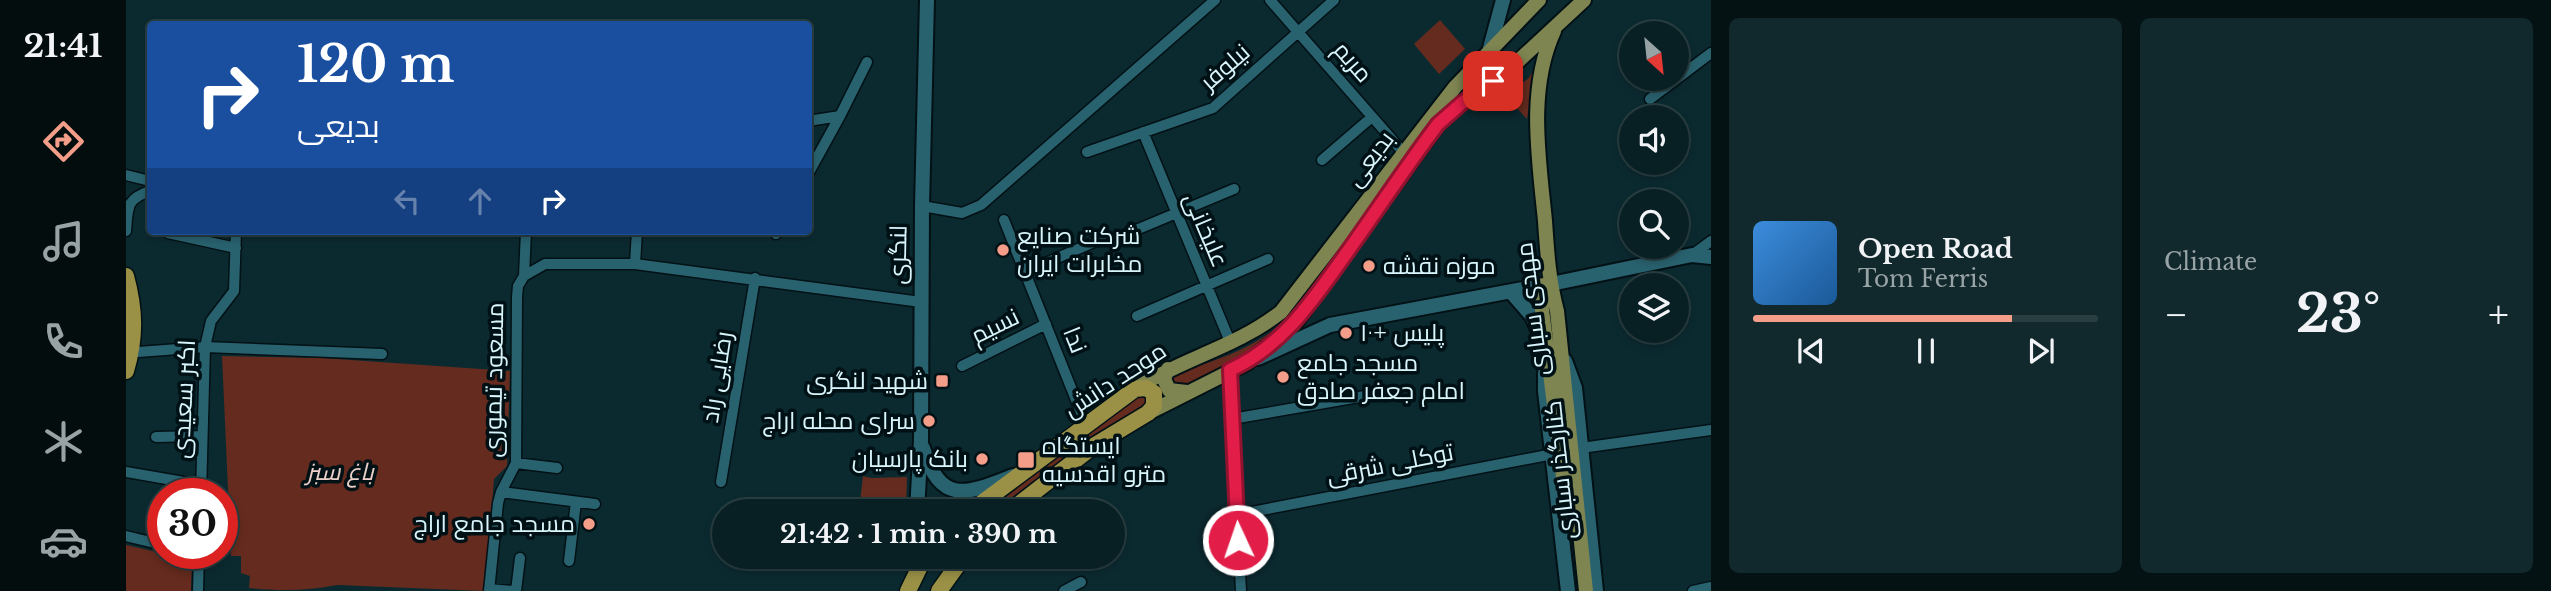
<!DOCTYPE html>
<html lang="en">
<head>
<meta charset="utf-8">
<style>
  body { margin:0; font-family:"Libre Baskerville",Cairo,serif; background:#11282c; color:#f1f3f6; height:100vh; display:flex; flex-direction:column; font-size:26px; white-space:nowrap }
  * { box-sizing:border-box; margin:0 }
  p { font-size:23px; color:#98a3a6 }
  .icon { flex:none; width:38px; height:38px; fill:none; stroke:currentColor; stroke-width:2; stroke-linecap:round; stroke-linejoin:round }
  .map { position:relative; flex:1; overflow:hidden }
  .drawer { display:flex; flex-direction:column; gap:18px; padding:18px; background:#041214; width:840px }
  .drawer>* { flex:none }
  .guide { position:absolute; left:21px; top:21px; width:665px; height:214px; border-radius:7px; box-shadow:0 4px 10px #0003,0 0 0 2px #293e41; background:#1a4fa0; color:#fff; overflow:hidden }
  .needle { width:46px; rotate:153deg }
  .tools { position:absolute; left:1493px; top:21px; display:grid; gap:14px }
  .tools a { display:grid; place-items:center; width:70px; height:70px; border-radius:50%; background:#082024; box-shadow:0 4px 10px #0003,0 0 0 2px #293e41; font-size:35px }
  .speed { position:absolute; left:21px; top:478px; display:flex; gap:14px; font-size:35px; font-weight:700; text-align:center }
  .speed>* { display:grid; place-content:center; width:91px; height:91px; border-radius:50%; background:#082024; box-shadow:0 4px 10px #0003,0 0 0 2px #293e41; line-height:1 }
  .speed .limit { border:10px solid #d22; background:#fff; color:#111 }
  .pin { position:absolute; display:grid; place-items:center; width:60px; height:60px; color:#fff; margin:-30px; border-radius:14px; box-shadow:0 4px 10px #0006 }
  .me { position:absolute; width:77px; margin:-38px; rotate:357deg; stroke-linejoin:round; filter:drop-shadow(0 0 5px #0008) }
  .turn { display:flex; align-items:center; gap:24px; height:147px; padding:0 35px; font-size:32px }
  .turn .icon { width:91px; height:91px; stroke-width:2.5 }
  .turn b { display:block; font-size:49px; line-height:60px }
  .lanes { display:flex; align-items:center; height:66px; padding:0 35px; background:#0003; justify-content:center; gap:35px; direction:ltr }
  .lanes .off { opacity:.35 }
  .big { font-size:52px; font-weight:800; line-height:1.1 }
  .drawer .card { flex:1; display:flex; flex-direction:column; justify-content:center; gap:10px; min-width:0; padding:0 24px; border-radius:10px; background:#11282c }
  .song { display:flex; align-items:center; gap:21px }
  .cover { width:84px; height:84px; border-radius:10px; background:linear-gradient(135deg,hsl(210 70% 55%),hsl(210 70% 35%)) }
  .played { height:7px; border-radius:4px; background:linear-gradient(90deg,#f49e89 75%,#293e41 75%) }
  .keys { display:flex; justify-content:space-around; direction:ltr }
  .heat { display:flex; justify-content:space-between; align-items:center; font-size:38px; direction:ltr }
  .drawer .tiles { flex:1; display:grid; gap:18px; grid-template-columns:repeat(2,1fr) }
  .trip { position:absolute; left:586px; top:499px; width:413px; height:70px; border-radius:35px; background:#082024; box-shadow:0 4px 10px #0003,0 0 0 2px #293e41; font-weight:800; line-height:70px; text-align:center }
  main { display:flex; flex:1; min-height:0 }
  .menu { display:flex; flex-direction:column; width:126px; justify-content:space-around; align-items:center; background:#030d0e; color:#98a3a6 }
  .menu .icon { width:49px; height:49px }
  .menu .on { color:#f49e89 }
  .menu b { font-size:32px; color:#f1f3f6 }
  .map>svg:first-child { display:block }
  .green { fill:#652b1e }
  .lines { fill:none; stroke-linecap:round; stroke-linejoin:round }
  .minor-casing { stroke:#021115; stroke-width:13 }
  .secondary-casing { stroke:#021115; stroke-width:18 }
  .primary-casing { stroke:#021115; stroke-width:18 }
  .trunk-casing { stroke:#021115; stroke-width:19 }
  .minor { stroke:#29626f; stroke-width:10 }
  .secondary { stroke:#29626f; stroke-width:14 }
  .primary { stroke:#7e8551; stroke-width:14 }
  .trunk { stroke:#9a9147; stroke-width:16 }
  .route-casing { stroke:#92132f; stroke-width:18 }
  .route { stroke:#e11d48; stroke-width:12 }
  .poi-dot { fill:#f49e89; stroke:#001116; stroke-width:2.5 }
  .labels { text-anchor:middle; stroke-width:7; stroke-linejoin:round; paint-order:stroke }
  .street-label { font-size:24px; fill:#d9f5fc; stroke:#001116 }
  .poi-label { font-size:24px; fill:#d9f5fc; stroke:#001116; text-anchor:start }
  .park-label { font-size:24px; font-style:italic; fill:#ecd0c9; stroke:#001116 }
</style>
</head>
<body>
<main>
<nav class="menu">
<b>21:41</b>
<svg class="icon on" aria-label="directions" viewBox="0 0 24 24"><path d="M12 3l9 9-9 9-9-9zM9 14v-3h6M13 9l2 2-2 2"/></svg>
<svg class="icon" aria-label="music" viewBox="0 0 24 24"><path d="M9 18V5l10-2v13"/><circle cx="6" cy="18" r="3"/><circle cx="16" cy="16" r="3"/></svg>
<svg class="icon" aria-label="phone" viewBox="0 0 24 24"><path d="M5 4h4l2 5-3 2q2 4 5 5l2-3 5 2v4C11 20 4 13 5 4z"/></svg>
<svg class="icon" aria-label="climate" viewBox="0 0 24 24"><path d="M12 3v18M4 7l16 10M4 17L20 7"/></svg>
<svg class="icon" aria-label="car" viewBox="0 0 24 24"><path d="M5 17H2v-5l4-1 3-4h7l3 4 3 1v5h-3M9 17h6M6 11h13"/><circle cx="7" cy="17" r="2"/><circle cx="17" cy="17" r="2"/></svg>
</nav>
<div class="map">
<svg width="1585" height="591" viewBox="0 0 1585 591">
  <rect width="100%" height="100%" fill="#0b2a30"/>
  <path class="green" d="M1314,20L1339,49L1313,74L1288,44Z
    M1409,64L1401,119L1386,103L1363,93L1381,78L1389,84C1402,83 1406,75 1409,64Z
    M1180,298L1166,323L1111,361L1055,388L1044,383L1046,375C1102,356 1141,346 1180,298Z
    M96,356L196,358L384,371L381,466L368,479L359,591L211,585C181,591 153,591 123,588L124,576L115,573V556H105Z
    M1017,393L1023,401L930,464L868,511H859Z
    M737,476L745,478L781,477L780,511H733Z
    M0,545L66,560L65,591H0Z"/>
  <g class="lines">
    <g class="minor-casing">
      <path id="minor" d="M1144,0L1277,152
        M1524,99L1585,53
        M714,116L741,62
        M682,121L714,116L682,174
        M1017,132L1105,344
        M961,152L1087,108L1208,0
        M1196,160L1246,117
        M0,175L24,181
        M796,206L836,213L855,205L1089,0
        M878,220L960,425
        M0,231C2,207 0,199 24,191
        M42,233L110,248
        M650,234L652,231
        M998,235L1108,189
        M1566,255L1585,241
        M509,264L511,231
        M899,272L975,239
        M398,276L400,231
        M1011,316L1142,259
        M12,352L79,347L256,354
        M836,366L920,324
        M1104,370L1115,591
        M1106,419L1262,392
        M30,437L76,436
        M1455,448L1585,430
        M390,463L431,468
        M0,472L75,485
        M595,482L629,278
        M375,492L469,504
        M75,494L79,347L85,321L108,291L110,231
        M1110,515L1427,454
        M0,536L37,545
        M443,561L450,502
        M363,589L388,591
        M72,591L73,553
        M363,591L372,503L375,492L390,463L391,297L392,286L398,276L419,264H509L795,302
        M390,591L394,558
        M938,591L955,582
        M1567,591L1585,587"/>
    </g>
    <g class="secondary-casing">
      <path id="secondary" d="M1364,48L1377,0
        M1425,284L1566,255L1585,257
        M1385,292L1406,316L1419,346
        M1132,358L1204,325L1413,286
        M1439,361L1449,388L1470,591
        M1419,373V391L1442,591
        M797,448C815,506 841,494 887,476
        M791,511L795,440L796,206L801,0"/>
    </g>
    <g class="primary-casing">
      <path id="primary" d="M1428,31C1401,90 1413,159 1419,221C1421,251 1423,282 1431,311L1460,591
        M1425,284L1413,286L1443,524
        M1042,369L1038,379L1043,390L1061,392
        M1009,389C1057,358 1109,348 1155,312L1329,87L1413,0
        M1022,413L1121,363L1168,325L1312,124L1336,103L1387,66L1458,0"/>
    </g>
    <g class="trunk-casing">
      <path id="trunk" d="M0,276C9,309 10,337 0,371
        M845,511L1009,389L1020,388L1028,393V406L1022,413L969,445L884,511
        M782,591L799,556
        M813,591L838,556"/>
    </g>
    <use href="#minor" class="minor"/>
    <use href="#secondary" class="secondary"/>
    <use href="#primary" class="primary"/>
    <use href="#trunk" class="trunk"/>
  </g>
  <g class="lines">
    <g class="route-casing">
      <path id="route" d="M1112,540L1104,370C1158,346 1189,297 1222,251C1252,209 1281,165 1312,124L1336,103L1367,81"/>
    </g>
    <use href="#route" class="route"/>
  </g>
  <g class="poi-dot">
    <circle cx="877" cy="250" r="7"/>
    <circle cx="1243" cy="266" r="7"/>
    <circle cx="1220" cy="333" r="7"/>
    <circle cx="1157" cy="377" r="7"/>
    <rect x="809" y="374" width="14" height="14" rx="3.5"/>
    <circle cx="803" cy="421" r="7"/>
    <circle cx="856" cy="459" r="7"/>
    <rect x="891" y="451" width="18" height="18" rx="3.5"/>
    <circle cx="463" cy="524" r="7"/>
  </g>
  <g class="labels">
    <g class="street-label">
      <text transform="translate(1227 62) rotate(49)" y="8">مریم</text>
      <text transform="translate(1099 67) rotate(-41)" y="8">نیلوفر</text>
      <text transform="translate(1244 159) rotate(-53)" y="8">بدیعی</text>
      <text transform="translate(1080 230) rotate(67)" y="8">علیخانی</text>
      <text transform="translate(772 255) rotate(-89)" y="8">لنگری</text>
      <text transform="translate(1406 309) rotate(-97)" y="8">مهدی سباری</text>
      <text transform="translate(869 326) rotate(-26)" y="8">نسیم</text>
      <text transform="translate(949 340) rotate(68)" y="8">ندا</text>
      <text transform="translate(591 377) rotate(-81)" y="8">رضایی راد</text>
      <text transform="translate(368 380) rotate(-89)" y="8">مسعود تیموری</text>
      <text transform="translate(989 380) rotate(-33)" y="8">موحد دانش</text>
      <text transform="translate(58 399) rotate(-87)" y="8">اکبر سعیدی</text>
      <text transform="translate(1264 464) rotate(-11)" y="8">توکلی شرقی</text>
      <text transform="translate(1434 470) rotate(-96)" y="8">کنارگذر سباری</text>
    </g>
    <g class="poi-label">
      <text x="891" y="244">شرکت صنایع<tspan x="891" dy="28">مخابرات ایران</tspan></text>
      <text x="1257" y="274">موزه نقشه</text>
      <text x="1234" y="341">پلیس +۱۰</text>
      <text x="1171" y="371">مسجد جامع<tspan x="1171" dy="28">امام جعفر صادق</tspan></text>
      <text x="802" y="389" text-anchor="end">شهید لنگری</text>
      <text x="789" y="429" text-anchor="end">سرای محله اراج</text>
      <text x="916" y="454">ایستگاه<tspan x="916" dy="28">مترو اقدسیه</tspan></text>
      <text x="842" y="467" text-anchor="end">بانک پارسیان</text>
      <text x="449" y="532" text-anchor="end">مسجد جامع اراج</text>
    </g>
    <g class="park-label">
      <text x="214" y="480">باغ سبز</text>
    </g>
  </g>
</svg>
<div class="tools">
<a><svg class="needle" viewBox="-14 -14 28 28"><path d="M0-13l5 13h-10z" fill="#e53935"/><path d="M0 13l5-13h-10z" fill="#98a3a6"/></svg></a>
<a><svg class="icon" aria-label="sound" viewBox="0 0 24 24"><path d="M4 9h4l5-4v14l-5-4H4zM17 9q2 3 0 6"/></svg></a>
<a><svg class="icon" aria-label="search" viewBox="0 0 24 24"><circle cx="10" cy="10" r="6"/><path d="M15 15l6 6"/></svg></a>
<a><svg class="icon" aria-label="layers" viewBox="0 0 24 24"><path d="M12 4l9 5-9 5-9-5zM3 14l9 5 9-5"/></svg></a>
</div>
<div class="speed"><div class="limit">30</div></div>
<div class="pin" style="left:1367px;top:81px;background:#d93025"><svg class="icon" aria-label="arrive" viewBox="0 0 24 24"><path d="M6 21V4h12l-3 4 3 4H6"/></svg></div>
<svg class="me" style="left:1112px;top:540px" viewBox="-20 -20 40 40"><circle r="17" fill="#e11d48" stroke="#fff" stroke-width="3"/><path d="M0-11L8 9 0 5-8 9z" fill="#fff"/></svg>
<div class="trip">21:42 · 1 min · 390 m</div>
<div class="guide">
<div class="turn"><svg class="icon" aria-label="right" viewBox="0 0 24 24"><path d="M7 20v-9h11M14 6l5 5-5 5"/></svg><div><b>120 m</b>بدیعی</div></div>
<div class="lanes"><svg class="icon off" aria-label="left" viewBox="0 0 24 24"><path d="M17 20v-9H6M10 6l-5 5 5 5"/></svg><svg class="icon off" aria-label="ahead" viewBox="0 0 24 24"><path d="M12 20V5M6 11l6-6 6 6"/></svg><svg class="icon" aria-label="right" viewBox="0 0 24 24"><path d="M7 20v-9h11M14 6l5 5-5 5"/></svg></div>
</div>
</div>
<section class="drawer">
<div class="tiles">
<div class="card">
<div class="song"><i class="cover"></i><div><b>Open Road</b><p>Tom Ferris</p></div></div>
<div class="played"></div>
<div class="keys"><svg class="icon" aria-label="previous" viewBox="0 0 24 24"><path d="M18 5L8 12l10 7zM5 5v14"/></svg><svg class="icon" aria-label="pause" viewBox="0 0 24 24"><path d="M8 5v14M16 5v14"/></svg><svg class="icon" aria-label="next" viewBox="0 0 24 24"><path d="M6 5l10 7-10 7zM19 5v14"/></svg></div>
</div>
<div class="card"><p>Climate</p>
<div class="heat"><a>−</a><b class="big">23°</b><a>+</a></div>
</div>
</div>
</section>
</main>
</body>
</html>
